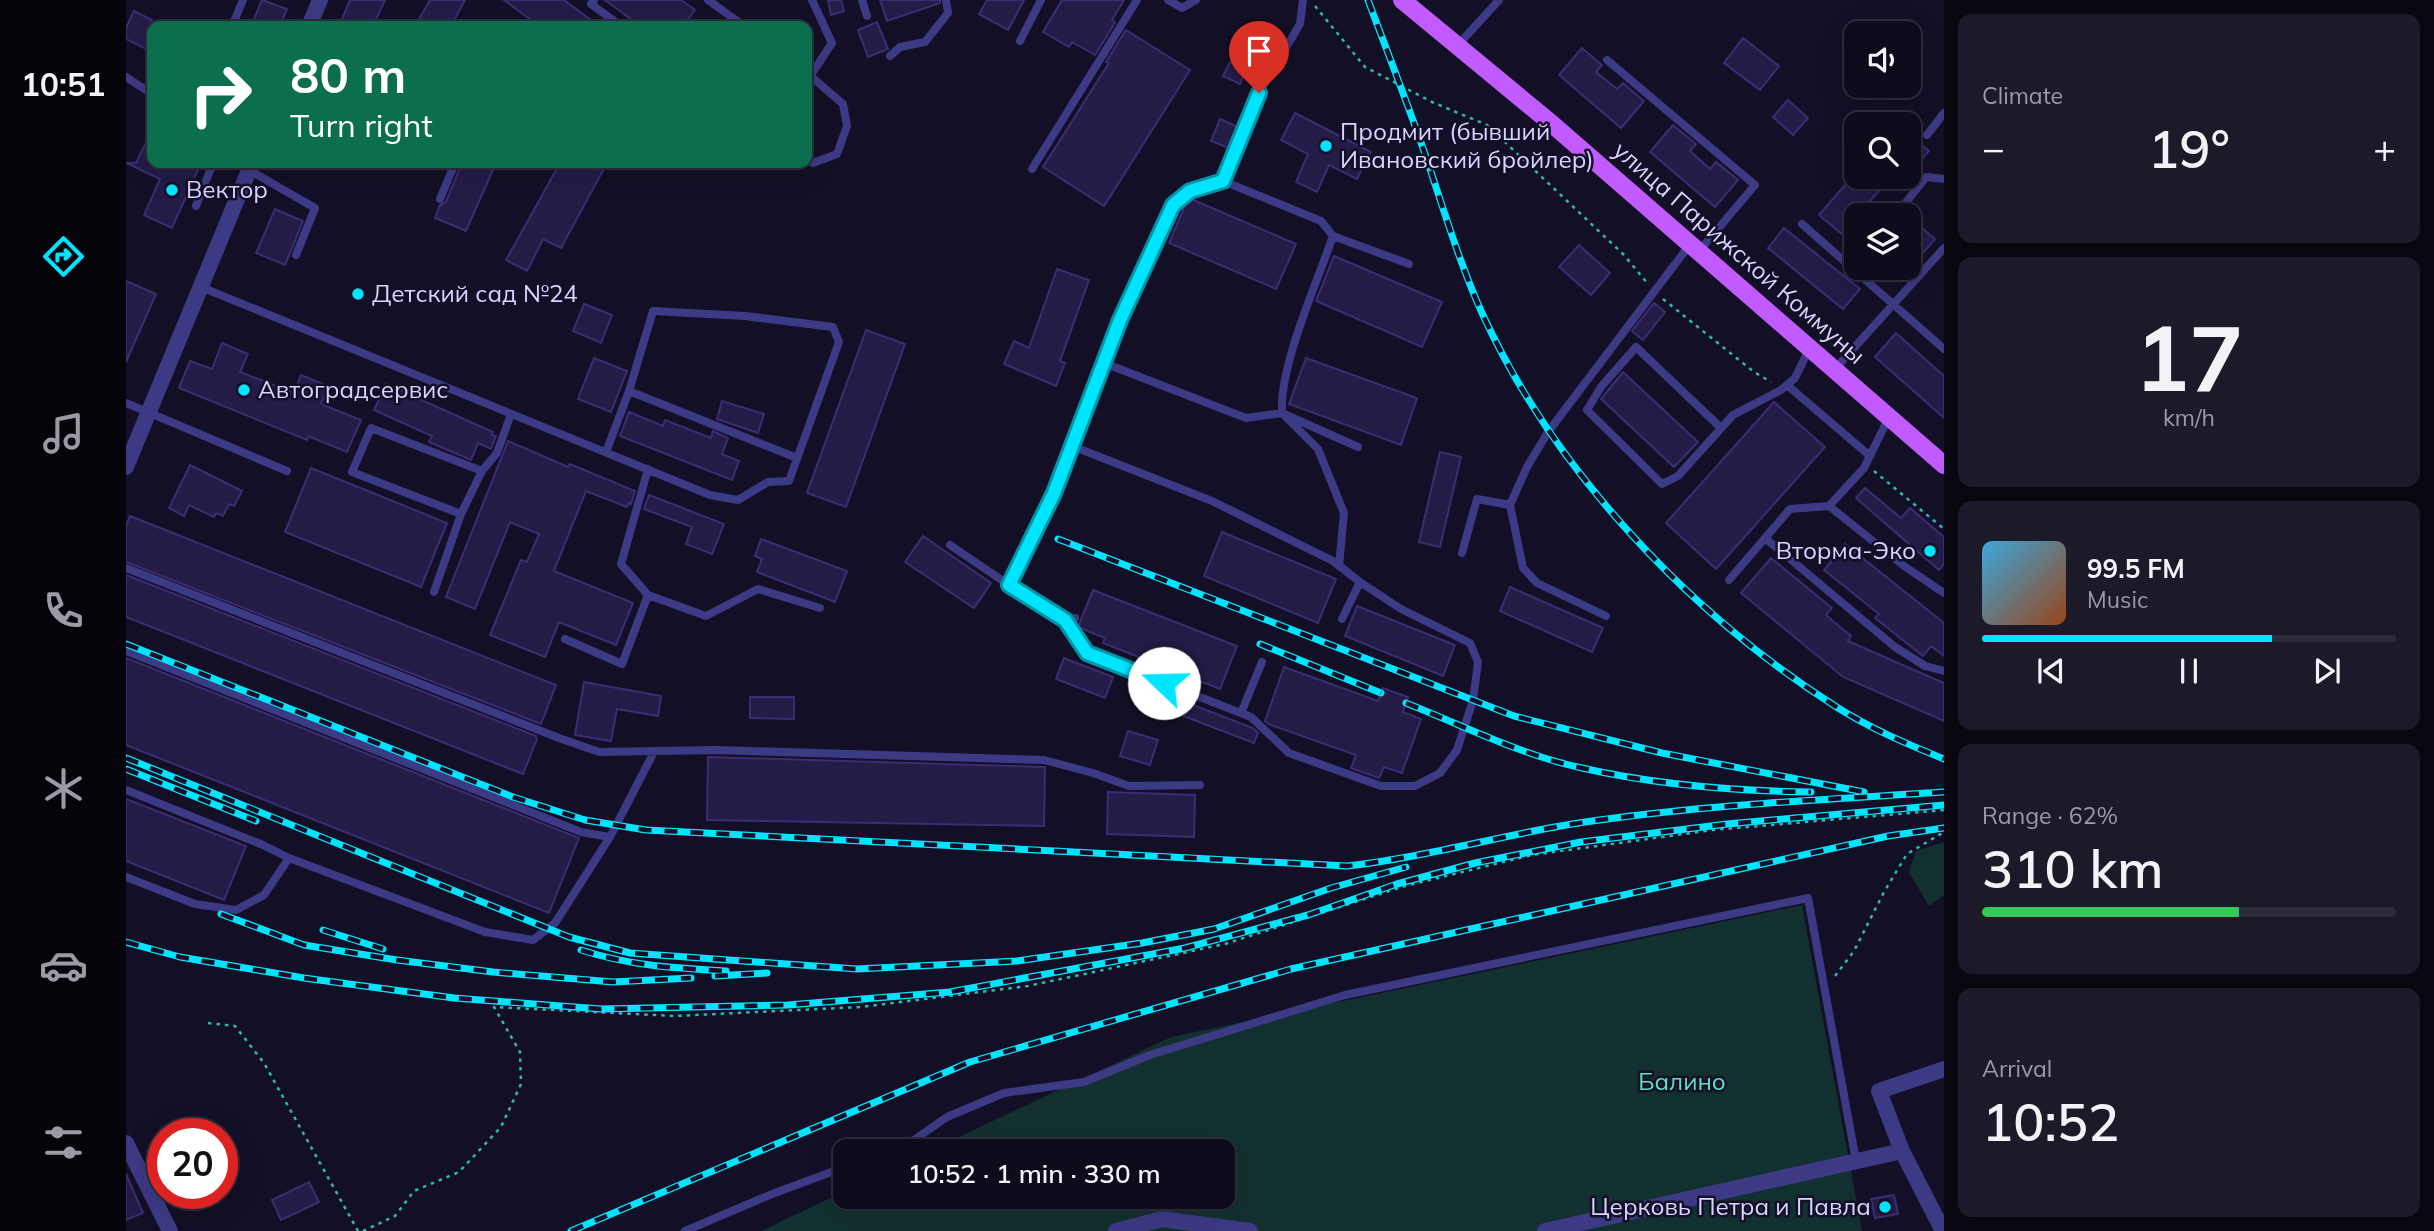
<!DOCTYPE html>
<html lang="en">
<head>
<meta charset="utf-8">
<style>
  body { margin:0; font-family:Mulish,sans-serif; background:#1c1929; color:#f1f3f6; height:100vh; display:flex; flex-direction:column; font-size:26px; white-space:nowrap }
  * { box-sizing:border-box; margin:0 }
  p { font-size:23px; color:#9b9ba3 }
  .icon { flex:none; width:38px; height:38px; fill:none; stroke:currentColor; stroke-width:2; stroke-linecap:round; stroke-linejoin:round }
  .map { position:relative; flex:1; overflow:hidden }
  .panel { display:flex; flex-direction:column; gap:14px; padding:14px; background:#08060f; width:490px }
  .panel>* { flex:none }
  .banner { position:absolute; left:21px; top:21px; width:665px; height:147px; border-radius:14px; box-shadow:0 7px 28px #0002,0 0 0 2px #2e2b3b; background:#0b6e4f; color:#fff; overflow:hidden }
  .controls { position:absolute; left:1718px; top:21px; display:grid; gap:14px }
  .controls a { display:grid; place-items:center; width:77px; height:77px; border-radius:14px; background:#0e0b1c; box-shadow:0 7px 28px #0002,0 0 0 2px #2e2b3b; font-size:35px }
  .speed { position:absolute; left:21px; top:1118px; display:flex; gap:14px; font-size:35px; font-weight:700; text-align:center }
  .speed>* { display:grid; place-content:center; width:91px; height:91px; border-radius:50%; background:#0e0b1c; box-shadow:0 7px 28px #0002,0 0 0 2px #2e2b3b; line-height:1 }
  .speed .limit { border:10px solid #d22; background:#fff; color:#111 }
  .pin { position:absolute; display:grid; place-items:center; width:60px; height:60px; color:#fff; margin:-72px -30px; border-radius:50% 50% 50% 0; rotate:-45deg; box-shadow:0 0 7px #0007 }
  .pin .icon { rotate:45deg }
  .me { position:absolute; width:77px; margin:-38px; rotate:291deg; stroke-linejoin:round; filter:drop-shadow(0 0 5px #0008) }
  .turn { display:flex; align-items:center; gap:24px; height:147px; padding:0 28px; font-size:32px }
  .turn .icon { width:91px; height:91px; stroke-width:2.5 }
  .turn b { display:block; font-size:49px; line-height:60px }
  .big { font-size:52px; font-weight:600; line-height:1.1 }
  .panel .card { flex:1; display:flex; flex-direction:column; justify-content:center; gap:10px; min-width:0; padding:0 24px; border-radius:14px; background:#1c1929 }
  .panel .dial { align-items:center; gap:0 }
  .dial b { font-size:91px; line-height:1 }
  .song { display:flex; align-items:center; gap:21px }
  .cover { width:84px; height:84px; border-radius:10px; background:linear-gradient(135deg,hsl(200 70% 55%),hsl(20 70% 35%)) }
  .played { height:7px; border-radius:4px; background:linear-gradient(90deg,#00e5ff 70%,#2e2b3b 70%) }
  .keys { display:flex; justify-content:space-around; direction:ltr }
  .heat { display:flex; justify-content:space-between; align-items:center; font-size:38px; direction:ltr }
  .charge { height:10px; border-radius:5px; background:linear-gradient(90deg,#34c759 62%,#2e2b3b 0) }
  .trip { position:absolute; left:707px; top:1139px; width:402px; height:70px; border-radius:14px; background:#0e0b1c; box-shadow:0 7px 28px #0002,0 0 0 2px #2e2b3b; font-weight:600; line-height:70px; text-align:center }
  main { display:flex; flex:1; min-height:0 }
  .menu { display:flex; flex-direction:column; width:126px; justify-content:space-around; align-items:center; background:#06040b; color:#9b9ba3 }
  .menu .icon { width:49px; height:49px }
  .menu .selected { color:#00e5ff }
  .menu b { font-size:32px; color:#f1f3f6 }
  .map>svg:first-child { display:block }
  .green { fill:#12302f }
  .building { fill:#241b47; stroke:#3b2d73; stroke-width:2 }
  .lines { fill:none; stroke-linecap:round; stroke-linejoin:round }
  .path { stroke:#2fb8b0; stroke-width:2.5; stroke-dasharray:3.5 5; stroke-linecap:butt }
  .service { stroke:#3d3a85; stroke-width:8 }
  .minor { stroke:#3d3a85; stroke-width:16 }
  .primary { stroke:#c25bff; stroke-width:18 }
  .rail-casing { stroke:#00e5ff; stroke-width:7 }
  .rail { stroke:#130f26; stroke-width:4.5; stroke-dasharray:13; stroke-linecap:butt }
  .route-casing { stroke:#0095a6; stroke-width:18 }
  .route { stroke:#00e5ff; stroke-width:12 }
  .poi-dot { fill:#00e5ff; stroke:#130f26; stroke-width:2.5 }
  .labels { text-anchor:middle; stroke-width:5; stroke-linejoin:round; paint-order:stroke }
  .poi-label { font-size:24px; fill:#d9d4ff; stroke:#130f26; text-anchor:start }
  .street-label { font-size:24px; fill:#d9d4ff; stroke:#130f26 }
  .park-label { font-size:24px; fill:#5fe0c0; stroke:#130f26 }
</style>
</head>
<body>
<main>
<nav class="menu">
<b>10:51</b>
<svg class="icon selected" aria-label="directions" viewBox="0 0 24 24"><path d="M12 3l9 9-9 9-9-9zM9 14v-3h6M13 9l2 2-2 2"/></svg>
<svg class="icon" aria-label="music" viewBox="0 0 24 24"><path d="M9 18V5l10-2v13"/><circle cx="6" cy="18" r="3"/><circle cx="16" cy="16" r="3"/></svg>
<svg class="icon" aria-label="phone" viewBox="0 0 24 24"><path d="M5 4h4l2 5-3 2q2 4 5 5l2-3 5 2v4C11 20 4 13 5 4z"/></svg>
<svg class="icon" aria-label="climate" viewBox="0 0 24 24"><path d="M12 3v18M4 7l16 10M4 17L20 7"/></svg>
<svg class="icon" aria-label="car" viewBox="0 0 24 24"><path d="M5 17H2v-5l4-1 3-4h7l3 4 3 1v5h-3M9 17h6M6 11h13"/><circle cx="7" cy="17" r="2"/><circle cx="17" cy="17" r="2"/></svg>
<svg class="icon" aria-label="filters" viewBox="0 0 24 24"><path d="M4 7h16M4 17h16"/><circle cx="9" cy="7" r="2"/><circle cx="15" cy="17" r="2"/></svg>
</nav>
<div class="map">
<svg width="1818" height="1231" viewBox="0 0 1818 1231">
  <rect width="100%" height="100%" fill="#130f26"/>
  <path class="green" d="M1818,842V895L1803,906L1783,872L1790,851Z
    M1676,905L1736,1231H635L719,1191V1197H1097V1152L803,1151L1045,1037Z"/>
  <path class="building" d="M136,0L161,9L154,26H125Z
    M224,0H259L247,26H213Z
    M304,0H339L325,26H289Z
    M378,0H438L473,26H413Z
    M479,0H555L569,10L557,26H514Z
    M702,0H715L718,11L705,15Z
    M754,0H814V3L761,21Z
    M861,0H898L882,30L853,14Z
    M936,0H998L986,20L989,23L969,55L946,42L943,47L917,32Z
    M8,11L26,20V52L0,39V28Z
    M751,22L762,49L742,57L732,30Z
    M1000,30L1064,70L978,206L917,167L983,63L980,62Z
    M1617,38L1653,66L1634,90L1598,63Z
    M1456,48L1476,65L1470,72L1491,89L1497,83L1518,101L1495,128L1433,75Z
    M1104,62L1120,69L1114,84L1097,76Z
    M1662,100L1682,118L1667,135L1647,117Z
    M1169,113L1245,152L1231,179L1203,165L1191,192L1170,182L1182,154L1155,140Z
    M1094,119L1112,127L1103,148L1085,141Z
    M1547,125L1570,144L1564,151L1584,169L1590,162L1612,180L1589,207L1524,152Z
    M26,130V163H75L46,228L18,215L34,179L0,163H10Z
    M1783,135L1803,151L1790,166L1783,161Z
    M336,163H370L340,231L309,218L314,205L320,202Z
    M434,163H481L435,248L417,239L401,271L380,260Z
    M1726,177H1766L1731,215L1717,235L1693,215Z
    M1065,199L1170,244L1150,289L1043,243L1060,203Z
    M149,209L177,221L159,265L130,253Z
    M1783,217L1809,239L1783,269Z
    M1658,228L1734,289L1717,309L1642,248Z
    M1453,245L1484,273L1465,295L1433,267Z
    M1208,256L1316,302L1296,347L1190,301Z
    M931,269L963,280L934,361L939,363L930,386L878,364L888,341L903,348Z
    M0,281L30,294L0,362Z
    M1528,303L1539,312L1517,340L1506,331Z
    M458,304L486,315L475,343L447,331Z
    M740,330L779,344L720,507L681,493Z
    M1770,333L1818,376V418L1749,357Z
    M96,343L122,354L114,372L168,393L175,375L202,386L195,404L235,420L221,452L182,436L181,440L53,388L64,361L86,369Z
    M468,358L501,371L485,412L452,399Z
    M1180,358L1291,398L1275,445L1163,404Z
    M1497,372L1572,442L1548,467L1475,399Z
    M260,384L367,432L366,435L370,436L365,449L352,443L345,460L303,442L306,436L248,410Z
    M596,401L638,414L632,433L591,419Z
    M1648,402L1699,447L1590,569L1540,523Z
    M503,412L537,426L539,420L585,438L587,431L602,438L596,454L613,461L606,480L494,436Z
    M382,441L442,467L444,464L509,491L505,504L503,503L501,507L460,491L428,571L507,603L490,645L433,622L419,657L364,635L395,560L401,562L413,534L384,522L349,609L320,597Z
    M1314,452L1335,457L1314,547L1293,542Z
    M64,465L116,491L108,506L103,504L97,516L90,513L88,517L63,505L58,516L43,508Z
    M185,468L321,523L295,587L159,532Z
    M1739,488L1775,518L1784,508L1818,537V564L1813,570L1730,498Z
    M523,495L598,524L586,554L560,544L566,527L518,509Z
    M4,516L430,685L415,724L0,562V526Z
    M1096,532L1210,579L1192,623L1078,576Z
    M797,536L865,583L848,608L779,562Z
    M635,539L721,571L709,602L631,572L636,559L629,556Z
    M1719,544L1818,623V656L1805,646L1797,656L1749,618L1753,614L1698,570Z
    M1645,558L1706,608L1700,615L1725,636L1722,641L1818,683V721L1717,677L1615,593Z
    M0,575L410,736L411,739L397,774L0,617Z
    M1384,587L1477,628L1466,652L1374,611Z
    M967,590L1111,646L1094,689L977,643L979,638L952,627Z
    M1231,606L1329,645L1317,676L1219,636Z
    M0,658L453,838L423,913L0,745Z
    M938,658L987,677L979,698L930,679Z
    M1158,667L1252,701L1257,688L1282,697L1277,712L1295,719L1276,773L1258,767L1253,778L1225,768L1230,755L1142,724L1139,721Z
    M458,682L535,696L532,716L491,709L485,741L449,735Z
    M624,697H668V719L624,718Z
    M1049,698L1127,728L1132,733L1128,743L1044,711Z
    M1002,731L1032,740L1024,765L994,756Z
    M582,757L917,767H919L918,826L581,820Z
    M982,792L1069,795L1068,837L981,834Z
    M0,799L120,846L98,900L0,861Z
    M0,1174L17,1213L0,1220Z
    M183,1182L193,1202L155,1220L146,1200Z
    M1768,1195L1772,1214L1749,1218L1745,1199Z"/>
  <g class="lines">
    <path class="path" d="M1189,6L1239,67L1306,102L1361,125L1498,255L1522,284
      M1537,299L1628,372L1645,382
      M1748,471L1818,529
      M1709,976L1728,951L1758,892L1781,854L1818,832
      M82,1023L109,1026L138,1063L232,1231
      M237,1231L269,1216L288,1191L333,1172L375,1127L395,1084L394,1052L368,1007L548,1016L735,1007L902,986L1099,944L1279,886L1406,855L1587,830L1818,810"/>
    <path class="service" d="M468,0L465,4L495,26
      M582,0L618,26
      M736,0L741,16
      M1042,0L1056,8L1070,0
      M106,26L117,0
      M894,41L915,0
      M1332,45L1373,0
      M764,56L774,47L799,42L822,13L820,0
      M1481,60L1629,185L1574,250
      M681,73L717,104L721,126L711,154L687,163L681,161
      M685,75L706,43L686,0
      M0,77L26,94
      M1801,135L1818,113
      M906,169L1011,0
      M123,170L189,208L170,255
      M1097,181L1195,221L1207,236
      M314,199L329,163
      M70,206L87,163
      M1770,215L1800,177L1818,179
      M1676,224L1818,349
      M75,287L584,495L612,500L642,482L663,481L713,342L707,327L619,316L527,311L503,391L480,452
      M978,363L1120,418L1156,413C1153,366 1191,283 1207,236L1283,264
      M1709,369L1818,248
      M1661,385L1744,456
      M503,391L671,458
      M0,403L161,471
      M1595,428L1510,347L1475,387L1461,410L1536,484L1552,476L1607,415L1655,390L1669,378L1684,347
      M946,446L1086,501L1207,561L1234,582L1216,619
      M356,471L371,453L385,414
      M1703,506L1778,566L1818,593
      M1639,538L1769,647L1799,666L1818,671
      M824,545L883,585
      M1336,553L1351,499L1384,505
      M1213,566L1218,513L1192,449L1156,413L1232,447
      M0,568L433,738L473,752L591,750L918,760L967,773L1003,786L1074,785
      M1603,580L1664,509L1703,506L1738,468L1763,417
      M308,592L335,514L226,472L245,428L356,471L335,514
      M522,595L580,616L632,589L694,608
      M1480,616L1411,583L1397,568L1384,505L1401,467L1422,432L1565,243
      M949,618L939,620L883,585L928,493L994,320L1047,205L1064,191L1097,181L1133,93L1174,24L1177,0
      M939,620L961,653L1125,717L1163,753L1255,786H1289L1314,773L1331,750L1347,700L1352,662L1344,643L1275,609L1234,582
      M439,639L496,664L522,595L495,564L522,469
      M0,651L455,832L484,837
      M1115,713L1136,662
      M0,790L137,845L163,858L359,932L407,940L429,923L484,837L528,752
      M0,877L69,904L110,910L138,895L163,858
      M762,1152L788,1140L821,1117L878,1093L958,1082L1024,1055L1219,995L1682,898L1730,1161
      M559,1231L646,1194L719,1167"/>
    <path class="minor" d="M183,26L194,0
      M0,467L126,163
      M0,1143L44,1231
      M990,1231L1036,1219L1124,1231
      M1419,1231L1776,1151
      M1817,1231L1776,1151L1753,1091L1818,1069"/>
    <path class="primary" d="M1276,0L1426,124L1818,465"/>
    <g class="rail-casing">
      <path id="rail" d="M1242,0C1261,51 1281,102 1299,154C1317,207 1333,262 1356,313C1428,471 1563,613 1709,706C1743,728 1781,744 1818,759
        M932,539L1388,716L1536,753L1738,792
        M0,644L387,797L459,820L520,830L1221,866C1311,856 1399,828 1489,818C1598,804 1708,799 1818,792
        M1134,644L1255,693
        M1280,703C1338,726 1395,755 1456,768C1531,785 1609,791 1685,792
        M0,758L443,937L504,953L731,969L891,961L1016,943L1088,929L1205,888L1280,867
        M0,769L130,821
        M95,914L178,945L271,960L367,972L487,982L565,978
        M197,930L257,949
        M0,942L54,957L178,978L328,998L475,1009L662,1005L824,992L1059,948L1182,915L1271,884L1349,863L1455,842L1601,824L1818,805
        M455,950C505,966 548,968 600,971
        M589,976L641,973
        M445,1231L844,1062L1165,969L1762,836L1818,828"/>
    </g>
    <use href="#rail" class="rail"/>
  </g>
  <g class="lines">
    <g class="route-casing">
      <path id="route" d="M1038,683L961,653L939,620L883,585L928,493L994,320L1047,205L1064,191L1097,181L1133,93"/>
    </g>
    <use href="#route" class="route"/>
  </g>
  <g class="poi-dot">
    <circle cx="1200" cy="146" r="7"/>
    <circle cx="46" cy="190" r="7"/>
    <circle cx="232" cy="294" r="7"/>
    <circle cx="118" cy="390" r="7"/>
    <circle cx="1804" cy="551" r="7"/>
    <circle cx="1759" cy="1207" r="7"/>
  </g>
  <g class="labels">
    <g class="poi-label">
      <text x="1214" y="140">Продмит (бывший<tspan x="1214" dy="28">Ивановский бройлер)</tspan></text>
      <text x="60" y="198">Вектор</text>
      <text x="246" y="302">Детский сад №24</text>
      <text x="132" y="398">Автоградсервис</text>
      <text x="1790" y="559" text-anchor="end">Вторма-Эко</text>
      <text x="1745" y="1215" text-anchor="end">Церковь Петра и Павла</text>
    </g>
    <g class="street-label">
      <text transform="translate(1613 253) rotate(41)" y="8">улица Парижской Коммуны</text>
    </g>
    <g class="park-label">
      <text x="1556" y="1090">Балино</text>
    </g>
  </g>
</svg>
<div class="controls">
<a><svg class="icon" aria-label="sound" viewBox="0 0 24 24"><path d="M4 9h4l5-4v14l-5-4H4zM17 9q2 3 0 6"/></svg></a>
<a><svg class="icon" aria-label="search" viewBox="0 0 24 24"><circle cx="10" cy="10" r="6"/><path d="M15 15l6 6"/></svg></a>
<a><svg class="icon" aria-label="layers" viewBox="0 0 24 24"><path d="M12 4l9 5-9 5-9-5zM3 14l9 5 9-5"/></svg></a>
</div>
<div class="speed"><div class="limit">20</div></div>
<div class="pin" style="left:1133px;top:93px;background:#d93025"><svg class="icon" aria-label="arrive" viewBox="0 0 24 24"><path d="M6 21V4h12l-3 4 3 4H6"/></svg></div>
<svg class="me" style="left:1038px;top:683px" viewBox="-20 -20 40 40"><circle r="19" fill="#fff"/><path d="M0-13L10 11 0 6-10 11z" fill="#00e5ff"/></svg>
<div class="trip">10:52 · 1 min · 330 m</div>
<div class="banner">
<div class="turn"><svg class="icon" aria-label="right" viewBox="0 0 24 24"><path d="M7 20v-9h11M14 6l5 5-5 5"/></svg><div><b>80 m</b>Turn right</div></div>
</div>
</div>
<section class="panel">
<div class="card"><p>Climate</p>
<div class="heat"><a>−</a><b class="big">19°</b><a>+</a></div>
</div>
<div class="card dial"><b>17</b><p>km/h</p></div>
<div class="card">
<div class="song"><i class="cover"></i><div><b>99.5 FM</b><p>Music</p></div></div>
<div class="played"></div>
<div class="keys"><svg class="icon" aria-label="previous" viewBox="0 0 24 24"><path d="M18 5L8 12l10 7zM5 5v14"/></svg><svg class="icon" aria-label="pause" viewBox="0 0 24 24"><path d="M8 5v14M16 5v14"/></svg><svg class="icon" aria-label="next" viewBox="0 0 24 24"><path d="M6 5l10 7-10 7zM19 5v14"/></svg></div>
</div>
<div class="card"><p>Range · 62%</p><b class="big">310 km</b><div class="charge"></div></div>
<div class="card"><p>Arrival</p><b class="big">10:52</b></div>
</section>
</main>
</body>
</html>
